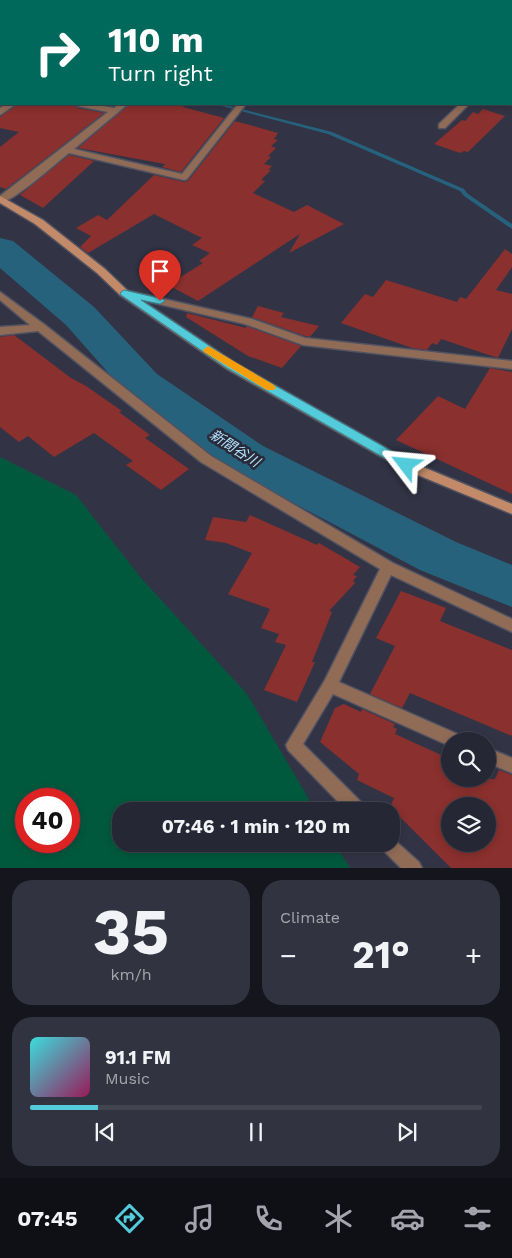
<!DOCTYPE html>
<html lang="en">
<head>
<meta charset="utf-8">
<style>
  body { margin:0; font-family:"Work Sans","Noto Sans JP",sans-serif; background:#323340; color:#f1f3f6; height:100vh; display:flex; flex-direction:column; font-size:19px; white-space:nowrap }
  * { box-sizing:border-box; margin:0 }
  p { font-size:16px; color:#a4a5ac }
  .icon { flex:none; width:28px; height:28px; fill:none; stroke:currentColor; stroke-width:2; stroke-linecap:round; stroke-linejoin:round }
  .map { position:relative; height:868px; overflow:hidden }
  .panel { display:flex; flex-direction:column; gap:12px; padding:12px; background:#15151d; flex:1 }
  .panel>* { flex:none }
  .banner { position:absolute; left:0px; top:0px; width:512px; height:105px; box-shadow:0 2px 8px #0003,0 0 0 1px #42444f; background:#00695c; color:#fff; overflow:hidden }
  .tools { position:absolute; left:441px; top:732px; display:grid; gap:10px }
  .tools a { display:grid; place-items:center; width:55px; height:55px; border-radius:50%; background:#262734; box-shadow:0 2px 8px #0003,0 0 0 1px #42444f; font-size:25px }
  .speed { position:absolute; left:15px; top:788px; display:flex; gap:10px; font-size:25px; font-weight:700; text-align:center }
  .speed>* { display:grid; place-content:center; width:65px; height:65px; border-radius:50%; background:#262734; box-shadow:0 2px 8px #0003,0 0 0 1px #42444f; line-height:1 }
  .speed .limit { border:8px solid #d22; background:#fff; color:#111 }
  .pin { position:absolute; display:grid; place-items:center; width:42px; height:42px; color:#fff; margin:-51px -21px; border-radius:50% 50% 50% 0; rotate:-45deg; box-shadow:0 0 5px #0007 }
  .pin .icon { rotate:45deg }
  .me { position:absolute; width:55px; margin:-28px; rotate:299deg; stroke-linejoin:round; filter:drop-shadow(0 0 4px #0008) }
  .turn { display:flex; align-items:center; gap:18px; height:105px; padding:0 25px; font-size:22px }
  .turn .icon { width:65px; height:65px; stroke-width:2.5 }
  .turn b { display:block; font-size:35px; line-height:42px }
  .big { font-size:38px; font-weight:700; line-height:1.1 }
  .panel .widget { flex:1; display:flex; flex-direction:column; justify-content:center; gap:8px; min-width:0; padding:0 18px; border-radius:20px; background:#323340 }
  .panel .dial { align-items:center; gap:0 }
  .dial b { font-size:65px; line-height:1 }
  .song { display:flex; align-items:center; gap:15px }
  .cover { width:60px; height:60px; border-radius:8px; background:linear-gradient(135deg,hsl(180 70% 55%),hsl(330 70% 35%)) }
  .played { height:5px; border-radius:2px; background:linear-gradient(90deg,#53cbdb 15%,#42444f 15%) }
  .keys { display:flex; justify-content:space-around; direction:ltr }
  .heat { display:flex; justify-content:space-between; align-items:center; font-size:28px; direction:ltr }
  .panel .tiles { flex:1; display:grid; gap:12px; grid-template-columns:1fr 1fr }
  .widget:last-child { grid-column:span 2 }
  .trip { position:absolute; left:112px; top:802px; width:288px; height:50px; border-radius:20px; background:#262734; box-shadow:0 2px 8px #0003,0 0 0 1px #42444f; font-weight:700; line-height:50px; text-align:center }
  .dock { display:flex; height:80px; justify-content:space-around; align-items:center; background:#0f1015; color:#a4a5ac }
  .dock .icon { width:35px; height:35px }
  .dock .active { color:#53cbdb }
  .dock b { font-size:22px; color:#f1f3f6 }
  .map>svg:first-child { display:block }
  .green { fill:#00593c; fill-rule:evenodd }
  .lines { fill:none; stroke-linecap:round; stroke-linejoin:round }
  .stream { fill:#27627c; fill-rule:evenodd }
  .river { fill:#27627c; fill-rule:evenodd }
  .building { fill:#8a302e; fill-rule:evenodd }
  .street-casing { stroke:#505262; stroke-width:3 }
  .secondary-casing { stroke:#505262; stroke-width:3 }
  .street { fill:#906c57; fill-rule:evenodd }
  .secondary { fill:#c28a68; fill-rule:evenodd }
  .route { fill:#53cbdb; stroke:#36848e }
  .slow { fill:#f59e0b }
  .labels { text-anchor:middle; stroke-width:5; stroke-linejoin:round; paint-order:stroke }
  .water-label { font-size:14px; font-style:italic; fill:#b2e3fc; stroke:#282a3a }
</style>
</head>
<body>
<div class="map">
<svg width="512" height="868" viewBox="0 0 512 868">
  <rect width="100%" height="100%" fill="#323445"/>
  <path class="green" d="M0,457L76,495L142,579L247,694L316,811H121V844H335L350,868H0ZM26,799H69V841H26Z"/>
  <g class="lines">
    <path class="stream" d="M0,22H1V24H0Z
      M214,104H222L332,132L464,189L468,194L512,224V229L464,196L460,191L328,134Z"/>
    <path class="river" d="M0,238L13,241L94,307L157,374L263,446L456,542L512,565V607L420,570L231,470L127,394L66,325L0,268Z"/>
  </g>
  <path class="building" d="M18,104H74L77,108L104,113L6,189L0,187V147L19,132L0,128V117Z
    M130,104H184L183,107L224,118L181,172L162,167L165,164L78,148Z
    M483,109L505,116L468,152L464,151L460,153L434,144L462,120L465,121L473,112L478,114Z
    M235,121L278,133L274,139L278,140L271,146L276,148L268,156L271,157L264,164L272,166L268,170H271L261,180L265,181L253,193L294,212L307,205L344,224L289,253L300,234L198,301L168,285L203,263L199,261L210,253L192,245L202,238L154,214L88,253L80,247L91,236L76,228L98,215L107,220L154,175L184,182L188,181Z
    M69,155L94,161L43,208L20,195Z
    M505,249L512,254V267L496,290L512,294V329L498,358L441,339L437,345L432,343L427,350L412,348L341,323L365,294L373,297L386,280L457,302L460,297L466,299Z
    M258,306L284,313L281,317L319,326L310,337L305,336L252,317Z
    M187,313L246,328V326L301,346L282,368L248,356L186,317Z
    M14,335L71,378L86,386L122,411L119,412L150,435L145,438L189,469L161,490L126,465L133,461L94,433L54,457L28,436L19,442L0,427V337Z
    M490,368L512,372V494L396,440L438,396L465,409Z
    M250,515L317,545L319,543L360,567L353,575L357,576L353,581L355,583L329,611L332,612L312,662H315L297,702L264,690L286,645L275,642L279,634L261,628L270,609L228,594L252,553L226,543L205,540L213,517L246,522Z
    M401,591L446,608L440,621L512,650V736L410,693L402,708L370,694L395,646L376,638Z
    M344,704L361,712L362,709L395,724L393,727L397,729L395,734L450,759V779H495L499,770L512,775V868H451L390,807L394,798L357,780L359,774L320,742L335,708ZM450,806H488V844H450Z"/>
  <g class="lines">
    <g class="street-casing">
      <path id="street" d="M0,12H1V16H0Z
        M511,83H512V89H511Z
        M7,104H16L0,115V108Z
        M76,104H92L114,108L119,104H128L74,149L182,174L238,104H246L187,179L184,180L69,153C55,164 14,201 0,203V196L108,112L77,106Z
        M460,104H469L445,128H439V124Z
        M124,290L252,319L305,338L512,361V369L303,345L245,324L120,295L119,293Z
        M0,292L45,325L211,456L393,563L512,619V632L391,575L339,682L462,736L464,741H450V746L333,694L303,744L364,805L366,811H347L288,750L286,745L325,680L380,569L201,462L38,331L0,335V327L30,325L0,300Z
        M488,748L512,758V773L488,763Z
        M391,837L419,862L422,868H401L383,850L380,844H391Z"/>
    </g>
    <g class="secondary-casing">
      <path id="secondary" d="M0,196L43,220L105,269L128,291L235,363L411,462L512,504V514L401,468L227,369L120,295L97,273L35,224L0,203Z"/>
    </g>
    <use href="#street" class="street"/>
    <use href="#secondary" class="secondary"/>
  </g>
  <path class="route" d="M124,290L163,299L165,301L160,304L141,300L235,363L411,462L412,465L411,468H402L227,368L121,295L120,293Z"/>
  <path class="slow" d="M208,346L274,385L276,388L274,390H267L204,352L203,350Z"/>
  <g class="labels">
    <g class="water-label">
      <text transform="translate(235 448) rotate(33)" y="5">新間谷川</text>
    </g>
  </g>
</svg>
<div class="tools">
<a><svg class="icon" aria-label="search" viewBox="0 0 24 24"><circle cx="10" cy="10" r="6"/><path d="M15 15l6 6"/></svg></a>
<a><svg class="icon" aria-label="layers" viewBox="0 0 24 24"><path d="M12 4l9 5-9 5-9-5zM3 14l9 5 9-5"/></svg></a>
</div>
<div class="speed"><div class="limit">40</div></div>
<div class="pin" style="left:160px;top:301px;background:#d93025"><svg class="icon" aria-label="arrive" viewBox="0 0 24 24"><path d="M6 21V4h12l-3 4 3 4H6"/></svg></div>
<svg class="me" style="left:406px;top:465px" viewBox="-20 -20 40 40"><path d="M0-17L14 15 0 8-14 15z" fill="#53cbdb" stroke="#fff" stroke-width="4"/></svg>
<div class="trip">07:46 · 1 min · 120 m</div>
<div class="banner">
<div class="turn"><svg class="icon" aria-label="right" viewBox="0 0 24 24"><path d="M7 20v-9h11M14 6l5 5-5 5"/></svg><div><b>110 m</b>Turn right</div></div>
</div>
</div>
<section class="panel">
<div class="tiles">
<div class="widget dial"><b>35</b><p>km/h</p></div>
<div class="widget"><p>Climate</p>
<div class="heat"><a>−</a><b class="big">21°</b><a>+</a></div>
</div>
<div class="widget">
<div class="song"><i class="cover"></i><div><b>91.1 FM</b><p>Music</p></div></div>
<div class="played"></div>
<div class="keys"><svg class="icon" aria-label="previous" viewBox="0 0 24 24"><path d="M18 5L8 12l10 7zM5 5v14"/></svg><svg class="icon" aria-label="pause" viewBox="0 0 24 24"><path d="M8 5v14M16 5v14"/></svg><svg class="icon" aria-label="next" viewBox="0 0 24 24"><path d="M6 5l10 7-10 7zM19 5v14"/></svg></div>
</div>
</div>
</section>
<nav class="dock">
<b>07:45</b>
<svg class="icon active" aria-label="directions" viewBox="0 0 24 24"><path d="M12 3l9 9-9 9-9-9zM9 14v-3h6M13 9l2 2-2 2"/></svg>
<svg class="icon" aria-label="music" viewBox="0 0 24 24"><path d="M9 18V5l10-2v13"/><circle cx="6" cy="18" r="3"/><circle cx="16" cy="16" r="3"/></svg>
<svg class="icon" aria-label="phone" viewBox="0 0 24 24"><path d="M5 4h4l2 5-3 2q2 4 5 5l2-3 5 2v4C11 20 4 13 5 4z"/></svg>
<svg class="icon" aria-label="climate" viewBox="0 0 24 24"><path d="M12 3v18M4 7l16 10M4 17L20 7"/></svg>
<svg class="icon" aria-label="car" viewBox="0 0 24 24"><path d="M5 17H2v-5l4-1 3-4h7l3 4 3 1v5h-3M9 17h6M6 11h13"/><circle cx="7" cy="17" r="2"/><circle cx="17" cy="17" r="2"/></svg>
<svg class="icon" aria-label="filters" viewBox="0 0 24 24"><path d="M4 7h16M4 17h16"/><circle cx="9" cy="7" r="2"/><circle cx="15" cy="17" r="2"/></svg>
</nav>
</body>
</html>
